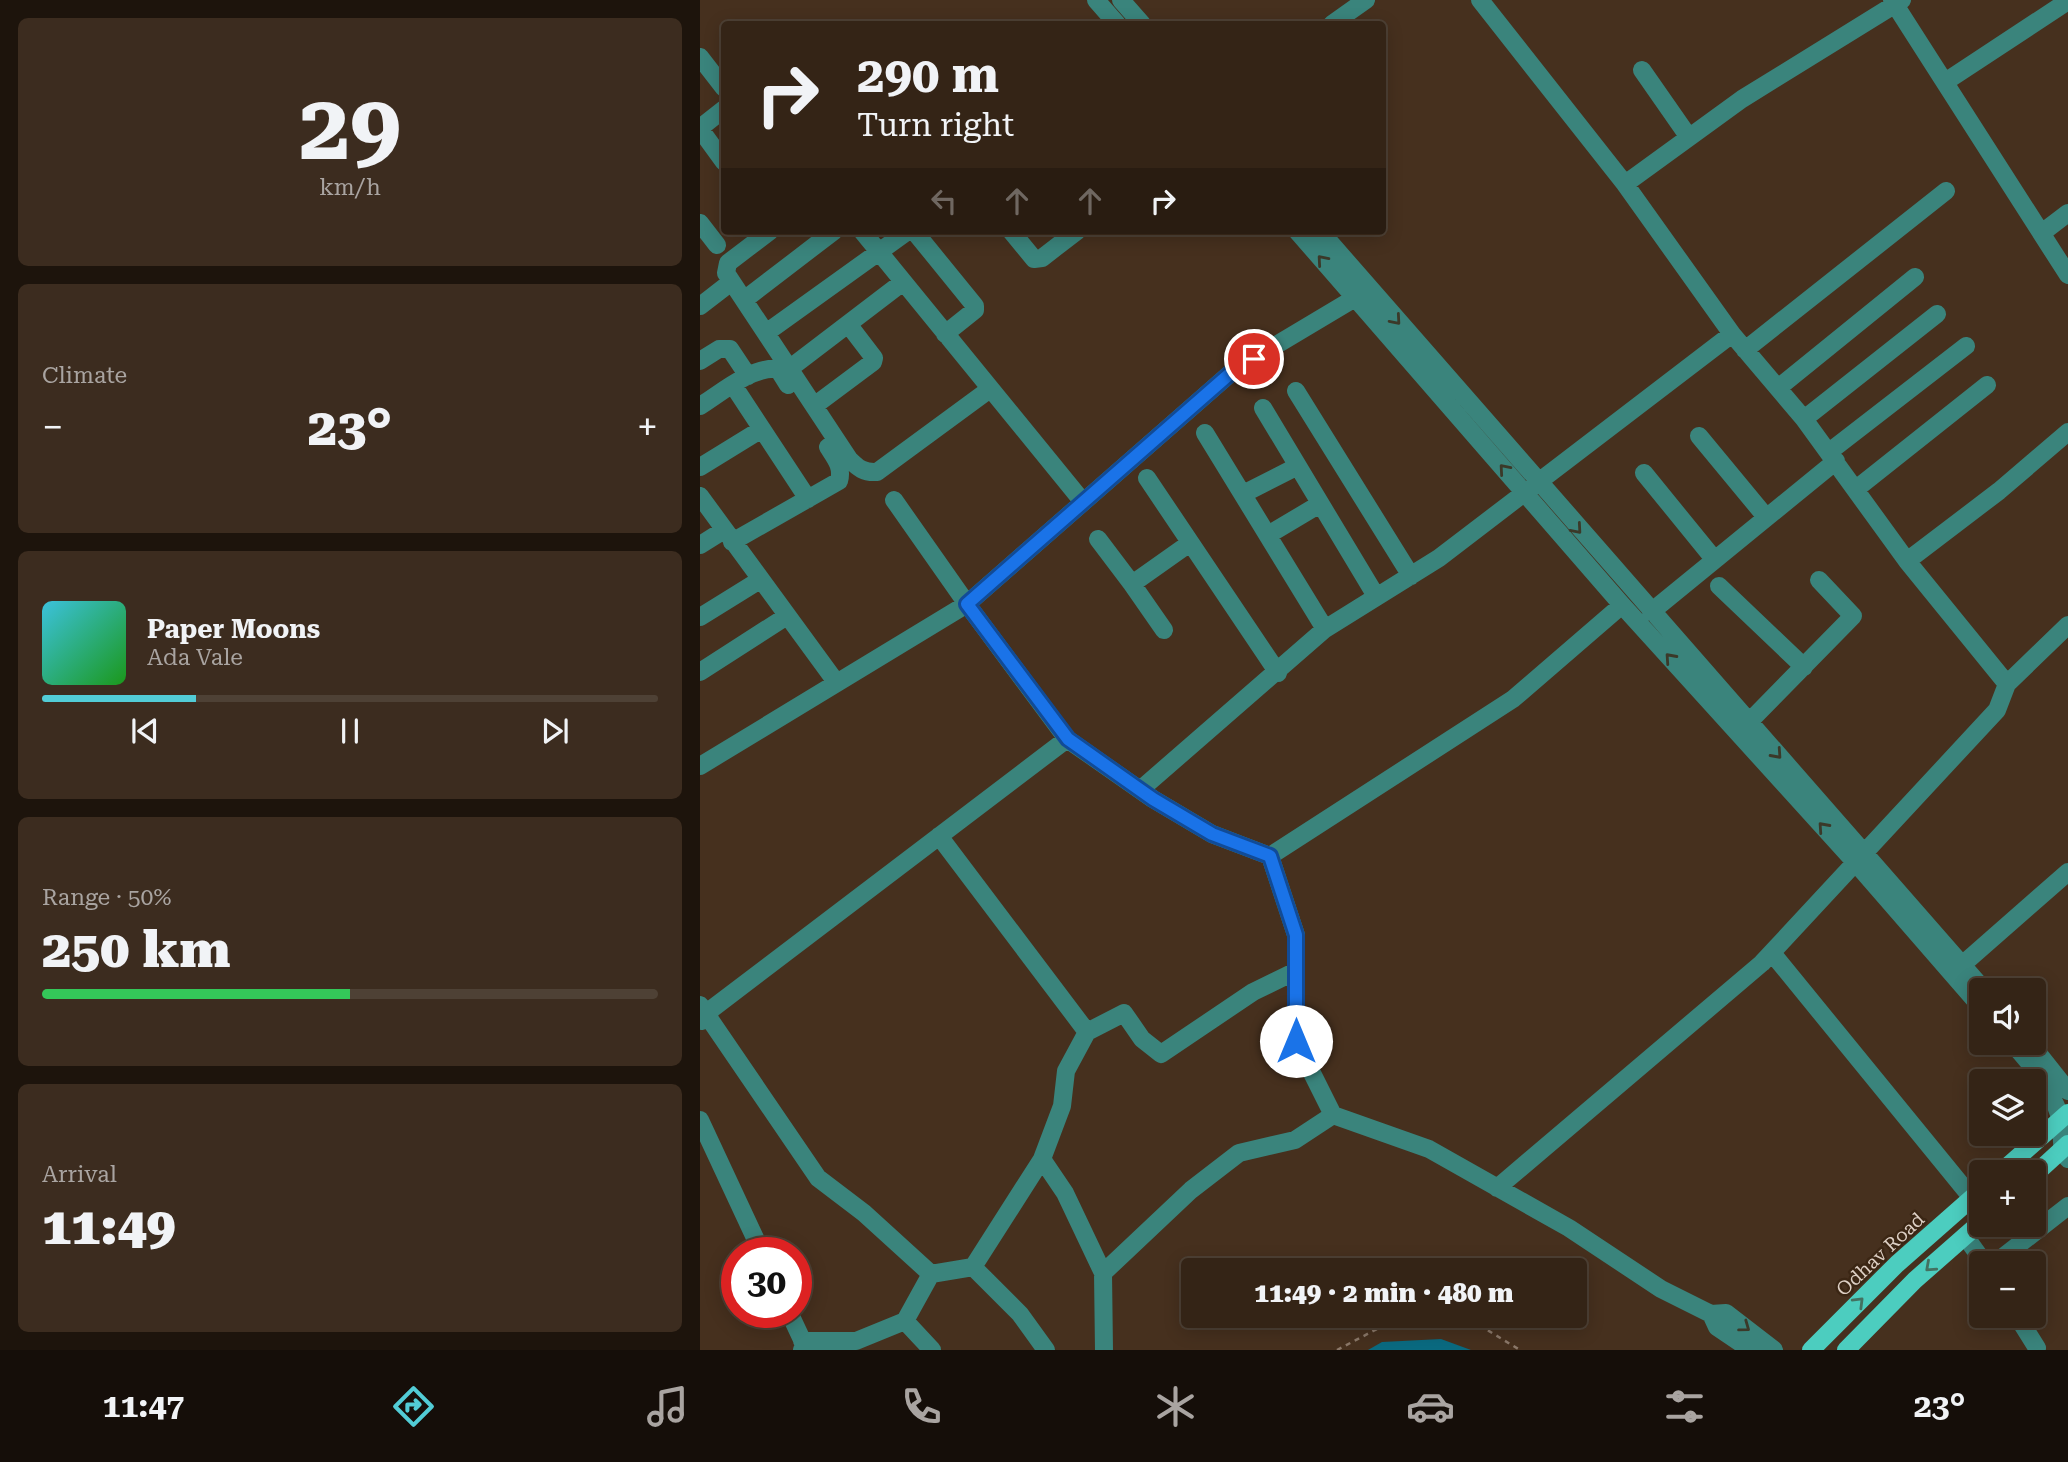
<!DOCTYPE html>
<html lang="en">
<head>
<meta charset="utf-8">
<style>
  body { margin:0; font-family:"Roboto Serif",serif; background:#3c2c1f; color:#f1f3f6; height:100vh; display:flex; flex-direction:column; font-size:26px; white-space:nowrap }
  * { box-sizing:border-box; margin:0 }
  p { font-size:23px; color:#a9a4a1 }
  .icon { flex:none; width:38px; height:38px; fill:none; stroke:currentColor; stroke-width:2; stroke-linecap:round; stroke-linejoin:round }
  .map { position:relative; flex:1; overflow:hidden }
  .side { display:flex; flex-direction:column; gap:18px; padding:18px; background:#1d140c; width:700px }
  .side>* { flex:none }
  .top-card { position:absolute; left:21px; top:21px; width:665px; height:214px; border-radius:7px; box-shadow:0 4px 18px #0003,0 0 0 2px #4e4135; background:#342416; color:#f1f3f6; overflow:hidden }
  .tools { position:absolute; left:1269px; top:978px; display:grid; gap:14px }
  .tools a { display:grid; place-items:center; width:77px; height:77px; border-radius:7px; background:#342416; box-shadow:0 4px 18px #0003,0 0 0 2px #4e4135; font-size:35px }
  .speed { position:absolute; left:21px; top:1237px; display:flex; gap:14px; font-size:35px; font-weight:700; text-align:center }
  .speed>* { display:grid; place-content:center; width:91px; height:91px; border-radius:50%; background:#342416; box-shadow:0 4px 18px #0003,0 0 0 2px #4e4135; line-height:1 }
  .speed .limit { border:10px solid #d22; background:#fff; color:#111 }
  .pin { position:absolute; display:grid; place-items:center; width:60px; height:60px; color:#fff; margin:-30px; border:4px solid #fff; border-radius:50%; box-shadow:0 2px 7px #0007 }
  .me { position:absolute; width:77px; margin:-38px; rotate:0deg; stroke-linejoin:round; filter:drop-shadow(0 0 5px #0008) }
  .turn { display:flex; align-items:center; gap:24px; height:147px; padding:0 21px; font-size:32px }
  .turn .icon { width:91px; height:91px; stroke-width:2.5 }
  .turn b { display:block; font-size:49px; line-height:60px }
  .lanes { display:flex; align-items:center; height:66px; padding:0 21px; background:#0003; justify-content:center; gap:35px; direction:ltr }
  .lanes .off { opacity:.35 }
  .big { font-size:52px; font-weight:800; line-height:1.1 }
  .side .tile { flex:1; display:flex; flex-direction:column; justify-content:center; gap:10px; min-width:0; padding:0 24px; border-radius:10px; background:#3c2c1f }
  .side .dial { align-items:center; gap:0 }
  .dial b { font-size:91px; line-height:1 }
  .song { display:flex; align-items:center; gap:21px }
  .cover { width:84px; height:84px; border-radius:10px; background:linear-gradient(135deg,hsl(190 70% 55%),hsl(120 70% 35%)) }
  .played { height:7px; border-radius:4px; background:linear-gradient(90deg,#52ccd6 25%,#4e4135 25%) }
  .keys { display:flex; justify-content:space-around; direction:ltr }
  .heat { display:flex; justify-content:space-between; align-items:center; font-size:38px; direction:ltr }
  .charge { height:10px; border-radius:5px; background:linear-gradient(90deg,#34c759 50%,#4e4135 0) }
  .trip { position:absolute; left:481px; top:1258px; width:406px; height:70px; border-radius:7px; background:#342416; box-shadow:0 4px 18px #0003,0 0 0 2px #4e4135; font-weight:800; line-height:70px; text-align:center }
  .dock { display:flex; height:112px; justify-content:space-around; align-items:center; background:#150e09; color:#a9a4a1 }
  .dock .icon { width:49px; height:49px }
  .dock .active { color:#52ccd6 }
  .dock b { font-size:32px; color:#f1f3f6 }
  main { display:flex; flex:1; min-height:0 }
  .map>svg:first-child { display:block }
  .water { fill:#0a6a80 }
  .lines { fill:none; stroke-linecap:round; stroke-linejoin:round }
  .path { stroke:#8b7869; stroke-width:2.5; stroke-dasharray:5 5; stroke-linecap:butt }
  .minor { stroke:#3a847c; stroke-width:18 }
  .major { stroke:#4ccdbf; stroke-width:18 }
  .oneway { stroke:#3b3929 }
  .oneway2 { stroke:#437161 }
  .route-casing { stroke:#114b97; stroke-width:18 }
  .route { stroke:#1a73e8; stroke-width:12 }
  .labels { text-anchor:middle; stroke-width:5; stroke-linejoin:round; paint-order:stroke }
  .street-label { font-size:19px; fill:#ddcfc4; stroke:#3b2614 }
</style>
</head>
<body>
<main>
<section class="side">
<div class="tile dial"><b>29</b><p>km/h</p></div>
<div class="tile"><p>Climate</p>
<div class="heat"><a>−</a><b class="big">23°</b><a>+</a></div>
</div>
<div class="tile">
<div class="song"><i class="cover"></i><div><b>Paper Moons</b><p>Ada Vale</p></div></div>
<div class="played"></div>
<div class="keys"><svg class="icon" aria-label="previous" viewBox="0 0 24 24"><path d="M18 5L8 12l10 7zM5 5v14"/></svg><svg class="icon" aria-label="pause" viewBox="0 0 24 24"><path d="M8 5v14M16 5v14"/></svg><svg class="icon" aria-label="next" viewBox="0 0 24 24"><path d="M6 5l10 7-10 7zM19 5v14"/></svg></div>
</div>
<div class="tile"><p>Range · 50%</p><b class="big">250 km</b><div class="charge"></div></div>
<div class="tile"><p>Arrival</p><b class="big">11:49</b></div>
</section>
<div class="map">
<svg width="1368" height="1350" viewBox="0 0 1368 1350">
  <rect width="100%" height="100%" fill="#46301e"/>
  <path class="water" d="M741,1339L771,1350H668L682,1342Z"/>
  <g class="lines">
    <path class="path" d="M637,1350L694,1320L779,1325L820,1350"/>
    <path class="minor" d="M396,0L417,24
      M421,0L442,24
      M780,0L925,184L1032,334
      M1192,0L1368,275
      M632,24L666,0
      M0,57L24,88
      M942,70L988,136
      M1245,82L1368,1
      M0,128L24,109
      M0,129L24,162
      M925,184L1042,99L1202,0
      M0,223L17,245
      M70,231L28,263L26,273L149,459C158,468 164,473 177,472L290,389
      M162,231L383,502
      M214,231L275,306V310L245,334
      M311,231L334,259L342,258L377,231
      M597,231L922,605L1154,861L1281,1007
      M620,231L1284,990
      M1343,232L1368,213
      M44,300L134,231
      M0,306L26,286
      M66,333L208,231
      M1045,350L1246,191
      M0,361L19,349H30L48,376
      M89,369L203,282
      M33,385L108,499
      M1078,388L1215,277
      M596,391L711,576
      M0,406C21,393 52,366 78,369L88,385
      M114,406L173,362L174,358L148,324
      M563,408L676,596
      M1104,419L1237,314
      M505,433L625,629
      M999,436L1066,517
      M1129,452L1266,346
      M0,467L62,429
      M944,473L1014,559
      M447,478L578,673
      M1156,489L1287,385
      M543,494L598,466
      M0,496L136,682
      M568,535L620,504
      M398,539L432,584L490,543
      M32,542L139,481C143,467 135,458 128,447
      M0,545L24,530
      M1207,561L1299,491L1368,432
      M432,584L464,630
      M1019,586L1104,667
      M922,605L813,699L570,856L596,935V1041L633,1115L729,1149L869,1228L961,1289L1011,1314L1026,1313L1074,1350
      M951,612L1136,461
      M0,617L60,580
      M0,672L87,616
      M1049,722L1153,616L1119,580
      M0,766L267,604L194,500
      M440,790L625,629L739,558L1032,334L1104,419L1207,561L1307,684
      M239,836L387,1032
      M570,856L512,834L453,799L367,739L267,604L533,371L655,298
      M1072,953L1272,1198
      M1262,965L1368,872
      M0,1005L118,1178L164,1213L231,1274L205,1321L156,1341H102
      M2,1021L13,1008L367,739
      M1312,1043C1332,1065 1351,1088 1360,1117C1364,1132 1358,1145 1368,1159
      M1330,1043L1368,1091
      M0,1120L62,1253
      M797,1188L1062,963L1297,710L1307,684L1368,625
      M1265,1236L1285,1264
      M1294,1264L1368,1206
      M273,1267L320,1314L346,1350
      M403,1273L491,1190L539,1153L595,1140L633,1115
      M231,1274L273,1267L342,1159
      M89,1312L104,1344L102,1350
      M1011,1314L1017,1327L1051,1350
      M1317,1316L1337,1348
      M205,1321L232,1350
      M404,1350L403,1273L365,1193L342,1159L362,1106L366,1071L387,1032L424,1013L442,1039L461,1054L553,992L596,971"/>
    <path class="major" d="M1301,1172L1368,1113
      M1334,1175L1368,1144
      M1111,1350L1197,1264L1281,1190
      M1146,1350L1215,1280L1281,1222"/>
  </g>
  <defs><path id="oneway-chevron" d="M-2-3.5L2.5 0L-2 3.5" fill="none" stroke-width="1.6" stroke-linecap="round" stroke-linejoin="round" transform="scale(1.75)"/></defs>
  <g class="oneway">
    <use href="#oneway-chevron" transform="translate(622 260) rotate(-131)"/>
    <use href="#oneway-chevron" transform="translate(696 320) rotate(49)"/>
    <use href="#oneway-chevron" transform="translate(804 469) rotate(-131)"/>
    <use href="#oneway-chevron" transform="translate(877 529) rotate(49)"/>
    <use href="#oneway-chevron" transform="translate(970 658) rotate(-132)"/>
    <use href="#oneway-chevron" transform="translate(1077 754) rotate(48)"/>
    <use href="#oneway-chevron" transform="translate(1123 827) rotate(-132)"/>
    <use href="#oneway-chevron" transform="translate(1045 1327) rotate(36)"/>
  </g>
  <g class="oneway2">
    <use href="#oneway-chevron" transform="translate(1230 1267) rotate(138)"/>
    <use href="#oneway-chevron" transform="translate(1159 1302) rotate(-45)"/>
  </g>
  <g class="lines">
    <g class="route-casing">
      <path id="route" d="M554,359L533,371L267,604L368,739L453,799L512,834L570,856L596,935V1041"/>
    </g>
    <use href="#route" class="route"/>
  </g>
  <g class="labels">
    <g class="street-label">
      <text transform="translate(1180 1254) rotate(-43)" y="7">Odhav Road</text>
    </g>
  </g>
</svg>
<div class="tools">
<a><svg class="icon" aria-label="sound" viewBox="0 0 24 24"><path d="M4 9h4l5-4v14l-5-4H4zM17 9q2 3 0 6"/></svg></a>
<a><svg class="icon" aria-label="layers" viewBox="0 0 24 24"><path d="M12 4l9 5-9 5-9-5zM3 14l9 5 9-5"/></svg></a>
<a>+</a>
<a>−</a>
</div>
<div class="speed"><div class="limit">30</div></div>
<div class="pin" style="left:554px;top:359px;background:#d93025"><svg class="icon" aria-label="arrive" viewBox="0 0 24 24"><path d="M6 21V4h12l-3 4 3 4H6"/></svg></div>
<svg class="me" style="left:596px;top:1041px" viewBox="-20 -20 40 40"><circle r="19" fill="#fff"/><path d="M0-13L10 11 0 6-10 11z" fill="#1a73e8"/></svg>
<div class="trip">11:49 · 2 min · 480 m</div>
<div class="top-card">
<div class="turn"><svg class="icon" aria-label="right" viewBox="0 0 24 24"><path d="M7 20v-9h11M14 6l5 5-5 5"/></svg><div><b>290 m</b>Turn right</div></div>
<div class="lanes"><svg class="icon off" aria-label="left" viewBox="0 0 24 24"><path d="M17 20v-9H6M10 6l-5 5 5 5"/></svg><svg class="icon off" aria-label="ahead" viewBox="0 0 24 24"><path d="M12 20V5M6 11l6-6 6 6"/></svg><svg class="icon off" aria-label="ahead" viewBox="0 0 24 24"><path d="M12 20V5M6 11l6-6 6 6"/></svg><svg class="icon" aria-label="right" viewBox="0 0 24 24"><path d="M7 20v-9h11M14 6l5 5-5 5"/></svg></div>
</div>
</div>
</main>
<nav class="dock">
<b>11:47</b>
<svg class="icon active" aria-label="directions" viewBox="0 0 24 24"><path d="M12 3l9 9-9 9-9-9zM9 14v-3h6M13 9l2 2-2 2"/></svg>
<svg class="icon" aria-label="music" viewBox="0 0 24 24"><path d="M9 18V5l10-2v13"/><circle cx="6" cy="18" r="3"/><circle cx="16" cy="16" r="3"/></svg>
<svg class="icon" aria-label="phone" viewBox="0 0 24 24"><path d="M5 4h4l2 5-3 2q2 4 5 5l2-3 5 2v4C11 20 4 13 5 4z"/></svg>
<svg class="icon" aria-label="climate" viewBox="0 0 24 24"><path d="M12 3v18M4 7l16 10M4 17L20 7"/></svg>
<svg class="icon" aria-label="car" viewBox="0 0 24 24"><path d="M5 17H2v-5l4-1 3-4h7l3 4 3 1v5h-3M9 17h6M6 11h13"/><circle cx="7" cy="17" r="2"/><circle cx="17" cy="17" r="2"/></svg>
<svg class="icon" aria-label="filters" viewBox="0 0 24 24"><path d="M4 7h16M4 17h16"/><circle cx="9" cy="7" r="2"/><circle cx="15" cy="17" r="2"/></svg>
<b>23°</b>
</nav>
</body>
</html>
